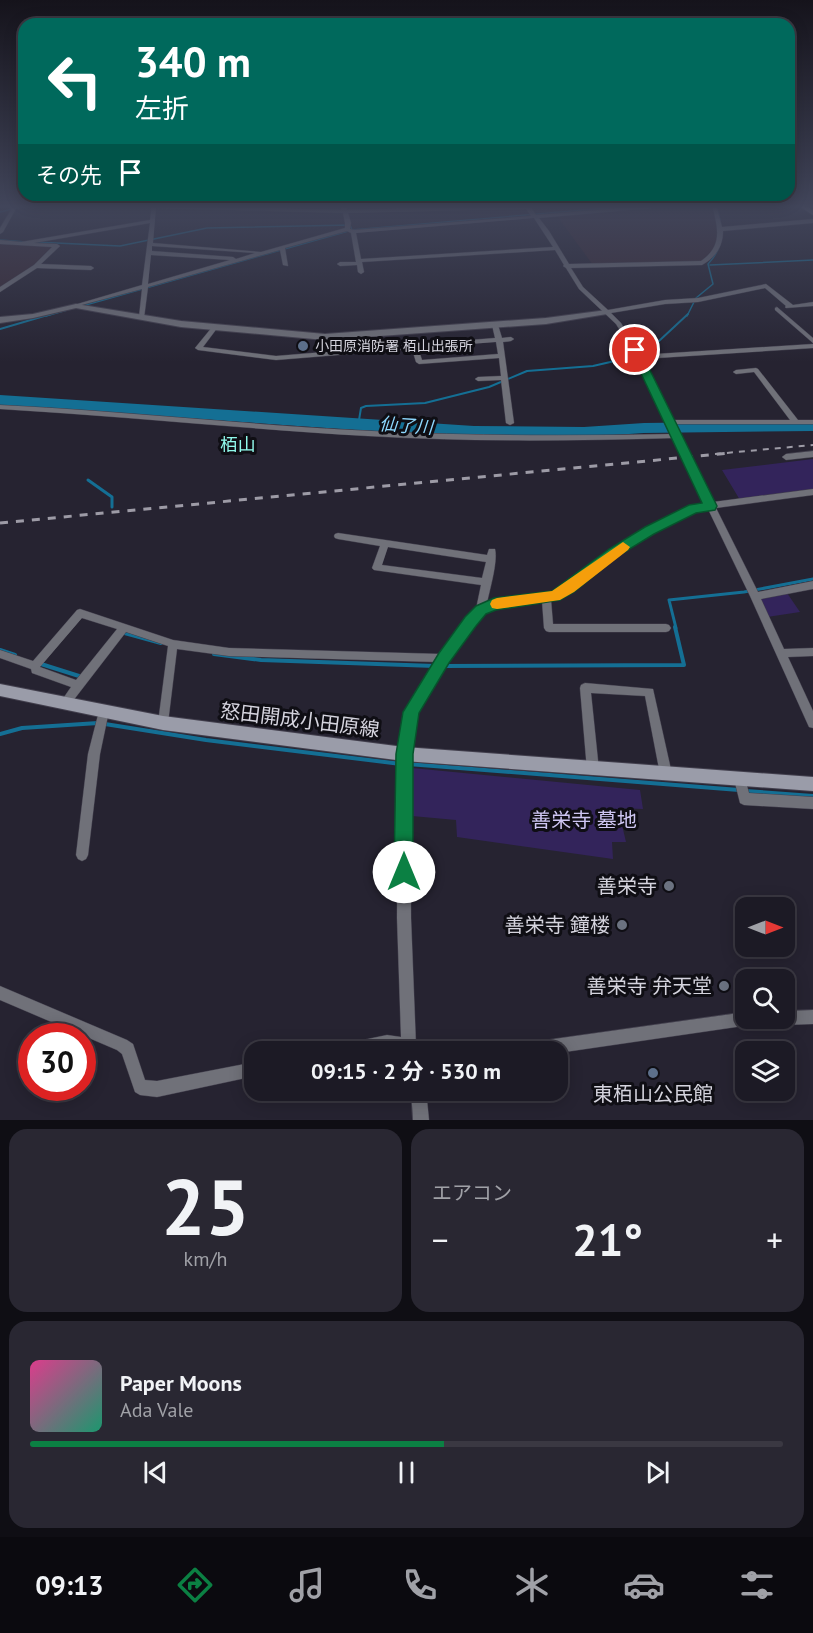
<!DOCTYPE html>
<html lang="ja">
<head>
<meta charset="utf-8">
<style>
  body { margin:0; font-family:"PT Sans","Noto Sans JP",sans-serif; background:#292732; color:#f1f3f6; height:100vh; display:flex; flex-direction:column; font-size:22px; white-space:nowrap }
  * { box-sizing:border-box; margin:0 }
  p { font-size:20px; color:#a0a1a7 }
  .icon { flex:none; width:33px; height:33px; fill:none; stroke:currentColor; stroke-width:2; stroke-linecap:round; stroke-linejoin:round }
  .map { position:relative; height:1120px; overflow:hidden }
  .drawer { display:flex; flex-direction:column; gap:9px; padding:9px; background:#0f0e14; flex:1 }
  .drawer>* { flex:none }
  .banner { position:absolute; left:18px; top:18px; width:777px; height:183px; border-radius:18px; box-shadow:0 3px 15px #0003,0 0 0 2px #3a3842; background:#00695c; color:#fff; overflow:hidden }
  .needle { width:39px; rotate:90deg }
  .fabs { position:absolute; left:735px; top:897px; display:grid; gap:12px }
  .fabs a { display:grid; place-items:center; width:60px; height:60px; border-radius:12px; background:#1c1a25; box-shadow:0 3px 15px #0003,0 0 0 2px #3a3842; font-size:30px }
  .speed { position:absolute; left:18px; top:1023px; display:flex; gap:12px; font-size:30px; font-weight:700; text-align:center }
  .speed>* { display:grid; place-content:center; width:78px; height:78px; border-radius:50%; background:#1c1a25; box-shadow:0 3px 15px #0003,0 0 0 2px #3a3842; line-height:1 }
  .speed .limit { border:9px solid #d22; background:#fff; color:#111 }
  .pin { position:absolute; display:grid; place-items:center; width:51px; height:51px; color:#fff; margin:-26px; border:3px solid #fff; border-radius:50%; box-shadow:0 2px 6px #0007 }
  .me { position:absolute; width:66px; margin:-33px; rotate:0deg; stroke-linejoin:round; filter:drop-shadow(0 0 4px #0008) }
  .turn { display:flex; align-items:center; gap:21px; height:126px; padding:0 18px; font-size:27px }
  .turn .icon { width:78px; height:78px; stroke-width:2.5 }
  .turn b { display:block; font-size:42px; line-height:51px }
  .then { display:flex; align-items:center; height:57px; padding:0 18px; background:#0003; gap:12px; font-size:22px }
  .big { font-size:45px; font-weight:700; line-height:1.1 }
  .drawer .card { flex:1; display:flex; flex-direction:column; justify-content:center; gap:9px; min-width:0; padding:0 21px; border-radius:18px; background:#292732 }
  .drawer .dial { align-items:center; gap:0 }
  .dial b { font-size:78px; line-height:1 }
  .song { display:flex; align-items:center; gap:18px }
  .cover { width:72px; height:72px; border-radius:9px; background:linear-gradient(135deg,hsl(330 70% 55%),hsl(160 70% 35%)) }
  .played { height:6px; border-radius:3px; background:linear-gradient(90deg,#0b8043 55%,#3a3842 55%) }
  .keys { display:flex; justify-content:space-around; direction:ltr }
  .heat { display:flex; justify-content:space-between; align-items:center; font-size:33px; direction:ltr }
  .drawer .tiles { flex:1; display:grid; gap:9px; grid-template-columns:1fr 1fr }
  .card:last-child { grid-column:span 2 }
  .trip { position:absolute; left:244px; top:1041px; width:324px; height:60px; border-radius:18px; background:#1c1a25; box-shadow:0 3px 15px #0003,0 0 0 2px #3a3842; font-weight:700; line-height:60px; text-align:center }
  .dock { display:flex; height:96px; justify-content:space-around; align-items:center; background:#0b0a0f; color:#a0a1a7 }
  .dock .icon { width:42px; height:42px }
  .dock .active { color:#0b8043 }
  .dock b { font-size:27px; color:#f1f3f6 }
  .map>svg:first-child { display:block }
  .education { fill:#372732 }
  .green { fill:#33245b }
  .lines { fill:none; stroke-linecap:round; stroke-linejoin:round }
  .stream-far3 { stroke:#146f94; stroke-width:1.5 }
  .stream-far2 { stroke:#146f94; stroke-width:2 }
  .stream-far1 { stroke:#146f94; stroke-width:3 }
  .stream { stroke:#146f94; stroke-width:4 }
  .river { fill:#146f94; fill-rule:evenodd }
  .minor-casing { stroke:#423f4d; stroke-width:1 }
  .tertiary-casing { stroke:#423f4d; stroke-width:2 }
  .secondary-casing { stroke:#423f4d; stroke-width:2 }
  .minor { fill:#707179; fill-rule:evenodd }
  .tertiary { fill:#707179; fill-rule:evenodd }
  .secondary { fill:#9a9ca9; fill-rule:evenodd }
  .rail-far1 { stroke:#9d9ba6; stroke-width:2; stroke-dasharray:6 6; stroke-linecap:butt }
  .rail { stroke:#9d9ba6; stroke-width:3; stroke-dasharray:8 8; stroke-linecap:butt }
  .route { fill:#0b8043; stroke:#07532c; stroke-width:1.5 }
  .slow { fill:#f59e0b }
  .service-dot { fill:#5c6f8a; stroke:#0f0e14; stroke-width:2 }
  .worship-dot { fill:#6b7280; stroke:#0f0e14; stroke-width:2 }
  .labels { text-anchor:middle; stroke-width:6; stroke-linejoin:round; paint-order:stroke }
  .far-poi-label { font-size:14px; fill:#d5d4de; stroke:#0f0e14; text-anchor:start }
  .water-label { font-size:18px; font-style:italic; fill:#8dd8fe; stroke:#0f0e14 }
  .neighbourhood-label { font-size:18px; fill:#91faec; stroke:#0f0e14 }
  .near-street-label { font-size:20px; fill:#d5d4de; stroke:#0f0e14 }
  .near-park-label { font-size:20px; fill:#cec6f2; stroke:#0f0e14 }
  .near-poi-label { font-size:20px; fill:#d5d4de; stroke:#0f0e14; text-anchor:end }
</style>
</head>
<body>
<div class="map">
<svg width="813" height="1120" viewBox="0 0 813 1120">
  <rect width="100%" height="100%" fill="#262331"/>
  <path class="education" d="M691,205H712L720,232L716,246L705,260L700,262L593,265L557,216Z
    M0,243L51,246L53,247L36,265L0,288Z"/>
  <path class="green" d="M813,459V489L740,500L722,470Z
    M787,593L800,612L767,617L757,598Z
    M412,768L640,790L643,809L618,808L626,842H612L613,859L457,837L456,820L412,816Z"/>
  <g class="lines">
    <path class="stream-far3" d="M0,212L29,205
      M0,240L26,242
      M35,242L120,246L207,228L350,225L352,230
      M710,265L813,260
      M82,306L352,230L642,205
      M46,316L67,310
      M687,316L696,298L713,284L708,264C726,245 723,228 716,205"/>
    <path class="stream-far2" d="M0,329L51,314
      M351,425L359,420L361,408L366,406L425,403L489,387L527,371L593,366L645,354L688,314"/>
    <path class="stream-far1" d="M88,480L112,497V507
      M676,628L669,600L744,592L813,579"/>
    <path class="stream" d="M121,632L161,643
      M0,650L15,655
      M214,654L261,660L435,666
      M41,664L79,676
      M442,666L684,665L675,627
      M105,724L206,740L401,764
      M0,734L22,728L98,723
      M408,764L739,790
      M746,791L813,796"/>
    <path class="river" d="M0,395L474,426L584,427L644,423L813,421V431L644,433L584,437L474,436L355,430L0,405Z"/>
    <g class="minor-casing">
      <path id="minor" d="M14,205H18L3,232L0,234V228Z
        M152,205L342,210L341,205H345L347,210L529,205L536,215L658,205H677L675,206L539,218L549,231L569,264L701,261C723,246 718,228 712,205H716L722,227L813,219V223L723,231C723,246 716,257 702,265L571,268L583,287L608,310L665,300L698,298L766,284L793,305L813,302V306L786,308L785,307L786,306L765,288L698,302L665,304L611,313L621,323L640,355L813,344V348L642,359L672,420H790L754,372L736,374L733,372L736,370L756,368L758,369L798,420H813V424H674L713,502L813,489V495L716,508L758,592L813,581V589L761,599L784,649L813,648V656L788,657L813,711V728L809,727L750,596L708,509L696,511C670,524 643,538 619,553C597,566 576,596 551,600L553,624H666L669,625L671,628L669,631L666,632H549L546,631L544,628L542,601L495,608L484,613L448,661L416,713L410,754L411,918L416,1046L413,1052H399L387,1049L376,1052H332L334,1047L339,1045L387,1035L401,1037L397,918L398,754L406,712L436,662L229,656L177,649L168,723L167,727L163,728L159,727L158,723L168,646L126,632L69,706L65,708L61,706L60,703L71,687L32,673L31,669L0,658V650L33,661L77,610L80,609L173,640L229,648L441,654L476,609L481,585L374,570L372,568L380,546L338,539L335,538L334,536L335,534L338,533L487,555L489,549H495C498,562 490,588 487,603L494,600L553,593L566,585L610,550L691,506L705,504L674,438C572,441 470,442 368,436C245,429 123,416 0,409V405C124,411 248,425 372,431C471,436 571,436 671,434L626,340L616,324L579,289L566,268L563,266L564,265L555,250L362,262L364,272L361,274L358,272L357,265L340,266L337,264L340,262H356L351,233L347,231L285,248L288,266L283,265L280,250L148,287L144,318L139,317L142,289L74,307V305L142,285L150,223L34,243L57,244L60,246L41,264L91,266L94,268L91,270L37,268L0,292V287L34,265L52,247L0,244V240L21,242L150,220ZM156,208L343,213L345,223V228L261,252L153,243ZM526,209L531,216L354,230L350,229L351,223L348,213ZM534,218L553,247L361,259L356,233ZM152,246L255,253L236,259L233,257L152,251ZM151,255L230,260L148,284ZM388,547L486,562L482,578L382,565ZM82,618L117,629L76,680L40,667Z
        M777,307L813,338V343L775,310V308Z
        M495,323L498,325L502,338L511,337L514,339L511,341L503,342L514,423L510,425L506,423L501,380L478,381L475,379L478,377L501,376L499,358L419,364L416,362L412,349L276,360L198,350L195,348L213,326L215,325L218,327L203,347L276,356L495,338L492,325ZM496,342L498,354L422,360L418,348Z
        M813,451V457L786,460L782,457L786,454Z
        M585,683L653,689L672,774L670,778L666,779L662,778L660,774L645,696L591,693L599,770L597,774L593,775L589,774L587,770L580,688L581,685Z
        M104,706L108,708L109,711L100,754L88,855L86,859L82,861L78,859L76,855L88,754L99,711L100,708Z
        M740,773L744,775L749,793L813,797V809L744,805L740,803L734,779L736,775Z
        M0,986L127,1040L133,1044L145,1080L157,1081L255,1062V1076L157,1097L140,1095L135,1092L122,1054L117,1050L0,1000Z
        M813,1010V1024L784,1025L779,1023L777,1018H784V1011Z
        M746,1012V1018H757L755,1023L750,1025L558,1053L504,1052L506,1047L511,1045Z
        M411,1090H426L429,1120H413Z"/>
    </g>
    <g class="tertiary-casing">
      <path id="tertiary" d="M76,304L181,321L325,334L546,318L607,310L611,312L607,314L546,324L325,340L181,327L76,308L33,318L0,323V317L33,314Z"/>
    </g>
    <g class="secondary-casing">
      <path id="secondary" d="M797,205H805L813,210V215Z
        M0,684L163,716L404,747L813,777V791L404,761L163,730L0,696Z"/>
    </g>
    <use href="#minor" class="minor"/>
    <use href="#tertiary" class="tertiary"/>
    <use href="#secondary" class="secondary"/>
    <path class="rail-far1" d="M715,454L813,445"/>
    <path class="rail" d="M0,523L730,453"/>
  </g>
  <linearGradient id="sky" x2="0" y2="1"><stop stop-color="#15131b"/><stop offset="0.57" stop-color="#41455a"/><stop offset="1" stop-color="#41455a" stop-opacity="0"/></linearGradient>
  <rect width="813" height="362" fill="url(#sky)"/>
  <path class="route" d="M635,347L640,350L717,506L715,510L696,513L654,534L618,556L574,592L560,600L496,610L486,614L476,626L449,663L419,713L413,754V872L411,878L404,881L397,878L394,872L396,754L403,712L439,653L465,617L476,606L494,598L552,591L609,549L645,527L689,505L702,503L630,350Z"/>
  <path class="slow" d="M623,542L630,547L628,550L574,592L560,600L497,609L492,608L490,604L492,600L497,598L552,591Z"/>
  <g class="service-dot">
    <circle cx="303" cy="346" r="6"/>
    <circle cx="653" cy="1073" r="6"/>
  </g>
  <g class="worship-dot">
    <circle cx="669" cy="886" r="6"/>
    <circle cx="622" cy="925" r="6"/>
    <circle cx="724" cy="986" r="6"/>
  </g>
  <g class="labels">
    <g class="far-poi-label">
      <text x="315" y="351">小田原消防署 栢山出張所</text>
    </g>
    <g class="water-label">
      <text transform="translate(406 426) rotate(4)" y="6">仙了川</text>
    </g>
    <g class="neighbourhood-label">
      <text x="238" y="451">栢山</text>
    </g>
    <g class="near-street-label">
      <text transform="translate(300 720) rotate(7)" y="7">怒田開成小田原線</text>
    </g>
    <g class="near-park-label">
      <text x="584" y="827">善栄寺 墓地</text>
    </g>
    <g class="near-poi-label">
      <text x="657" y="893">善栄寺</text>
      <text x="610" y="932">善栄寺 鐘楼</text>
      <text x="712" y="993">善栄寺 弁天堂</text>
      <text x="653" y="1101" text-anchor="middle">東栢山公民館</text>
    </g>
  </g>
</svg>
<div class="fabs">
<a><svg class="needle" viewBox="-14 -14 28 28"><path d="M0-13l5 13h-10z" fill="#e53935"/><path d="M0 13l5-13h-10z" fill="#a0a1a7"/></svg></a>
<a><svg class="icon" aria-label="search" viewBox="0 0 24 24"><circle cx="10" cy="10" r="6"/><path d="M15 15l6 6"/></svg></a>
<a><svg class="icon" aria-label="layers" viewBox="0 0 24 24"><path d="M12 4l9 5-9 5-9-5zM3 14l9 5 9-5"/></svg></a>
</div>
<div class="speed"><div class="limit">30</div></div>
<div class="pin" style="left:635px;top:350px;background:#d93025"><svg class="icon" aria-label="arrive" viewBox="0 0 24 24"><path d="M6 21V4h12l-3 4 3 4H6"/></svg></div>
<svg class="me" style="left:404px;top:872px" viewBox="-20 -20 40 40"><circle r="19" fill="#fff"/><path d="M0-13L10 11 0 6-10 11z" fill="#0b8043"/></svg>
<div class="trip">09:15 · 2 分 · 530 m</div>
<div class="banner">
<div class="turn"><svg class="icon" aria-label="left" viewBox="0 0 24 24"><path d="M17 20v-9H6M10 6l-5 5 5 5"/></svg><div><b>340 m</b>左折</div></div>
<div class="then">その先<svg class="icon" aria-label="arrive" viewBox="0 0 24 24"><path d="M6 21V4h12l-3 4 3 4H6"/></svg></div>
</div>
</div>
<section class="drawer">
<div class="tiles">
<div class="card dial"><b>25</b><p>km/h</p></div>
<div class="card"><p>エアコン</p>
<div class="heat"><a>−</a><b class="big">21°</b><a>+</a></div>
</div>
<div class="card">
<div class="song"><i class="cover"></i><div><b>Paper Moons</b><p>Ada Vale</p></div></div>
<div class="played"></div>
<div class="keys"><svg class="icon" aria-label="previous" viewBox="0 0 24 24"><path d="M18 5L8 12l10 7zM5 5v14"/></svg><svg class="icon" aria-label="pause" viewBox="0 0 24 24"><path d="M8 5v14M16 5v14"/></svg><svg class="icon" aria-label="next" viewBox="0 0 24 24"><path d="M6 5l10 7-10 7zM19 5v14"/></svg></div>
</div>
</div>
</section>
<nav class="dock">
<b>09:13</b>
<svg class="icon active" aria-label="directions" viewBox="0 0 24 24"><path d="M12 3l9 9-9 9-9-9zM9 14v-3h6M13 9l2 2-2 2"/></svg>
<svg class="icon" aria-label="music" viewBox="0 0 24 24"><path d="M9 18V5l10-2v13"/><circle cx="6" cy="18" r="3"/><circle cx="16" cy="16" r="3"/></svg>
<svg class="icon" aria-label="phone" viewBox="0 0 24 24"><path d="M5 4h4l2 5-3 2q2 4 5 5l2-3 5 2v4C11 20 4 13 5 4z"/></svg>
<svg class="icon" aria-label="climate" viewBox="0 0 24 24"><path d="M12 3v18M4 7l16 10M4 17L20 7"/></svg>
<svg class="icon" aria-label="car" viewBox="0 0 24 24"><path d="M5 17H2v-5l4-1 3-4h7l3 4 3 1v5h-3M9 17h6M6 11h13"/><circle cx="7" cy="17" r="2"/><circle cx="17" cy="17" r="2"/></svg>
<svg class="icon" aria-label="filters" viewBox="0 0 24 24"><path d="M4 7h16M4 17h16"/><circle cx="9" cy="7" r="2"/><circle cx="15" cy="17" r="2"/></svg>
</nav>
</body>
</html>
